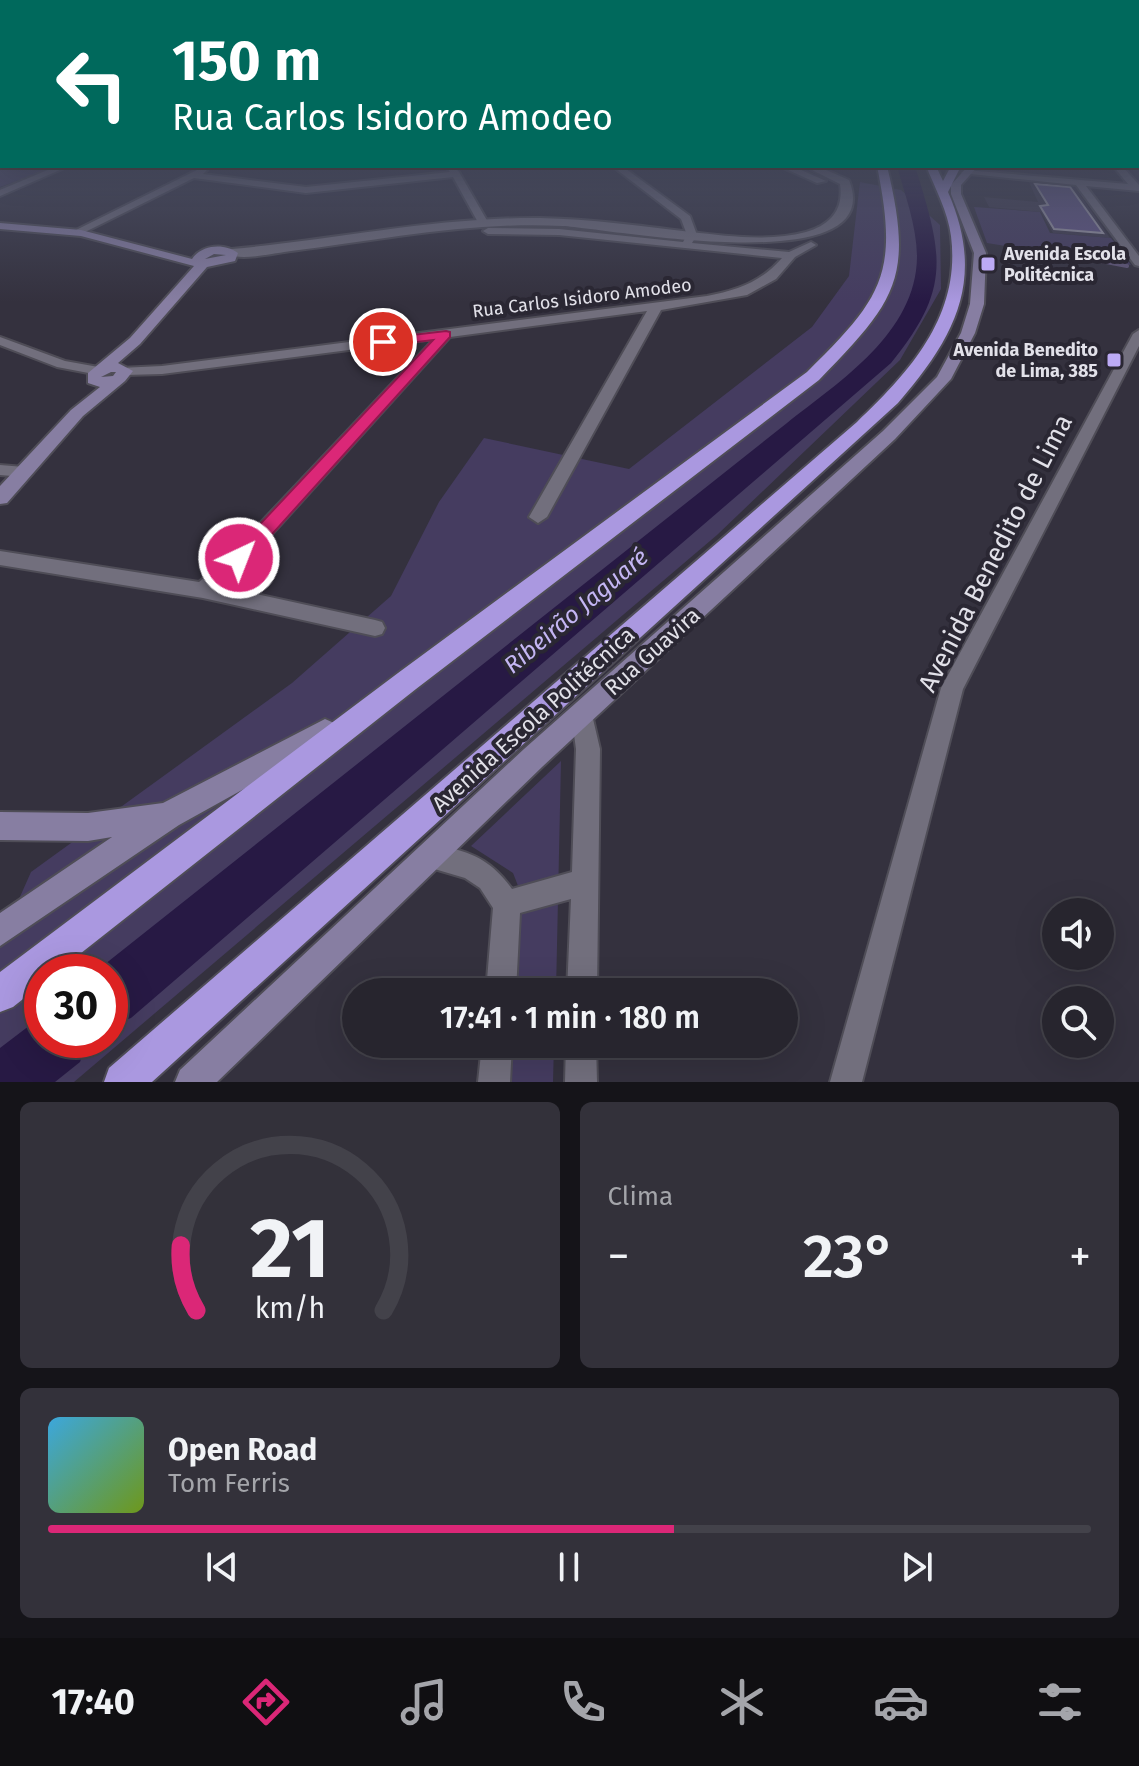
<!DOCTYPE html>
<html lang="pt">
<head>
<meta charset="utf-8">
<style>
  body { margin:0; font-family:"Fira Sans",sans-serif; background:#33313a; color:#f1f3f6; height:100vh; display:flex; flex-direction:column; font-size:30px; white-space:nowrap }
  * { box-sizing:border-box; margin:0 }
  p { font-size:26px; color:#a4a5aa }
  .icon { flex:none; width:44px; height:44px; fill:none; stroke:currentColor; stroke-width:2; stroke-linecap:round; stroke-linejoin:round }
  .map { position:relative; height:1082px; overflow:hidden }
  .side { display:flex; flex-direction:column; gap:20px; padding:20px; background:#151419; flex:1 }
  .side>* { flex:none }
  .banner { position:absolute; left:0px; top:0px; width:1140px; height:168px; box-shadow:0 8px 32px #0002,0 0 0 2px #43424a; background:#00695c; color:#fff; overflow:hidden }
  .tools { position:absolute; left:1042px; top:898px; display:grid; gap:16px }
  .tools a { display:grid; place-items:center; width:72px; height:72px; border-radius:50%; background:#27252e; box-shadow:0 8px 32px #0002,0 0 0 2px #43424a; font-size:40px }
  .speed { position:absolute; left:24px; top:954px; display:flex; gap:16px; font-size:40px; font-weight:700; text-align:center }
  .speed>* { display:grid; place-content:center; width:104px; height:104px; border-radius:50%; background:#27252e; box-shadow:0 8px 32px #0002,0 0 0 2px #43424a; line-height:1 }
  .speed .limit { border:12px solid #d22; background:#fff; color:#111 }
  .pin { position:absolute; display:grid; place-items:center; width:68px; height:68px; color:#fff; margin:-34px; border:4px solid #fff; border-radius:50%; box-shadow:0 2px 8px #0007 }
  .me { position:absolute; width:88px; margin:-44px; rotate:43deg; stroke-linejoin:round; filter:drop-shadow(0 0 6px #0008) }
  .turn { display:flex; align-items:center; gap:28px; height:168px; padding:0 40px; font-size:36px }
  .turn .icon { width:104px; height:104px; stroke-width:2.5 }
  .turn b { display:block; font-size:56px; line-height:68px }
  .big { font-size:60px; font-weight:600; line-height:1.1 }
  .side .widget { flex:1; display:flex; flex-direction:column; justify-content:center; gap:12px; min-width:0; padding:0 28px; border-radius:12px; background:#33313a }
  .side .dial { align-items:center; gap:0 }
  .dial svg { height:208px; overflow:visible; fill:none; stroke:#43424a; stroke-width:7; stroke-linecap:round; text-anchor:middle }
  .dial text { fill:#f1f3f6; stroke:none }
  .song { display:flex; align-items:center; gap:24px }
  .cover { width:96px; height:96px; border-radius:12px; background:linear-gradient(135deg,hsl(200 70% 55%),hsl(80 70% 35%)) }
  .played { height:8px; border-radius:4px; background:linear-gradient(90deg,#db2777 60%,#43424a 60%) }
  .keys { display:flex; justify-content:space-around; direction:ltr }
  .heat { display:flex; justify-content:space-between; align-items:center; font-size:44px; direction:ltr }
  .side .tiles { flex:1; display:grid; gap:20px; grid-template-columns:1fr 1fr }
  .widget:last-child { grid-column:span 2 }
  .trip { position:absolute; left:342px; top:978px; width:456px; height:80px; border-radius:40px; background:#27252e; box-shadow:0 8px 32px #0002,0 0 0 2px #43424a; font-weight:600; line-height:80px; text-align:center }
  .tab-bar { display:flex; height:128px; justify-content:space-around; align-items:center; background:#100f12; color:#a4a5aa }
  .tab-bar .icon { width:56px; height:56px }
  .tab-bar .selected { color:#db2777 }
  .tab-bar b { font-size:36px; color:#f1f3f6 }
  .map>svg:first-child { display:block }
  .built { fill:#3f3b4d }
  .green { fill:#453c60; fill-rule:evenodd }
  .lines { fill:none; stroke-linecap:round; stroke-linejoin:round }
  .stream-far1 { stroke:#5f5576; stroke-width:3 }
  .stream { stroke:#5f5576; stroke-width:4 }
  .river { fill:#271944; fill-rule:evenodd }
  .building { fill:#615586; stroke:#9c99a8; stroke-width:2 }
  .minor-casing { stroke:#4f4d57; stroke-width:4 }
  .tertiary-casing { stroke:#4f4d57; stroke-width:4 }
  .secondary-casing { stroke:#4f4d57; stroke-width:4 }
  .trunk-casing { stroke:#4f4d57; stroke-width:4 }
  .minor { fill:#726f7d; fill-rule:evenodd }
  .tertiary { fill:#726f7d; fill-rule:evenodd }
  .secondary { fill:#877ea2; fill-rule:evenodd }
  .trunk { fill:#aa98e0; fill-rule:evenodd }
  .route { fill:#db2777; stroke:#8e194d; stroke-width:2 }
  .poi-dot { fill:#bcaaf5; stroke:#2a2733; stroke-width:3 }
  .labels { text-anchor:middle; stroke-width:8; stroke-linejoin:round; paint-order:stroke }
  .far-poi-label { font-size:18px; font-weight:bold; fill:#e2e1e9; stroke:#2a2733; text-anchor:start }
  .far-street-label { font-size:18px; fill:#e2e1e9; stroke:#2a2733 }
  .street-label { font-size:22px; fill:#e2e1e9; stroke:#2a2733 }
  .water-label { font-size:24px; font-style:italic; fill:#c4b6f3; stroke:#2a2733 }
  .near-street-label { font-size:26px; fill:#e2e1e9; stroke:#2a2733 }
</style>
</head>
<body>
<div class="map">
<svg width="1139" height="1082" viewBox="0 0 1139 1082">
  <rect width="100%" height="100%" fill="#34313e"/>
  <path class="built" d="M1029,182L1074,186L1110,238L1053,233L1041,212L989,207L984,197L1038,202Z"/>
  <path class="green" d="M0,150L2,166H57L0,187Z
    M860,182L901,190L940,225L941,289L900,360L717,535L74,1082H0V942L31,872L292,683L391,596L439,502L484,438L629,469L812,327L849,276ZM42,972H110V1040H42Z
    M974,207L1040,212L1050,233L1111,238L1131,265L1058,250L1050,253L987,243Z
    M561,761L556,992H516L522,896L513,873L471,846Z
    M513,1044H554L553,1082H511Z"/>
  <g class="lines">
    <path class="stream-far1" d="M1054,252L1059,253"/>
    <path class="stream" d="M1054,252L1127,266"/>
    <path class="river" d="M897,166H915C942,254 953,287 891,363L131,1018L110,1026V972H95L787,423C840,381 916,333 917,257C917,227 905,195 897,166Z
      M42,1016V1040H88L80,1062L55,1082H0V1048Z"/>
  </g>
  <path class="building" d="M1035,184L1070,187L1103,233L1054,229L1040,206L1048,205Z"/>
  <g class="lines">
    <g class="minor-casing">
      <path id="minor" d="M57,166H69L0,196V190Z
        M445,166H454L459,172L489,224L488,226H480L453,177L306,193L194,178L81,234L72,232L203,167L207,170L203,174L306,187L450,172Z
        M612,166H622L690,216L697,235L692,243L789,252L811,242L816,245L795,257L776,279L747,295L661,310L547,517L538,523L529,517L647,311L450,337L246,563L220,586L375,620L382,622L385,628L382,634L375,636L203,598L0,565V551L199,582L232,553L434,339L162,374L125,375L118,371L120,368L162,366L707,296C738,290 761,282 782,258L559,235L488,234L483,231L488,228L559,229L683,242L687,235L681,219Z
        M1113,166H1122L1139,185V191L1086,186L1139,256V266L1135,265L1076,185L961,173L965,170L1128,184Z
        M1139,330V346L963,689L862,1082H830L941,688L1133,334Z
        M0,337L65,361L104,368L106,371L99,375L57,367L0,345Z
        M0,465L24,467L32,472L24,477L0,475Z
        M582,703L590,706L600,749L597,992H567L571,899L520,913L516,992H486L493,908L480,888L465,878L421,865L417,856L421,847C431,843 436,845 447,847C477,854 494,864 512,889L572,872L576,749L571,713L574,706Z
        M482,1044H512L510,1082H478Z
        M566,1044H596L597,1082H565Z"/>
    </g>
    <g class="tertiary-casing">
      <path id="tertiary" d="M779,166H792L826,181L817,183Z
        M804,166H817L849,180C890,283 605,228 563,226C472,221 381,240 291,251C274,253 239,262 226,253L232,249C334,240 437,217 540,218C591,219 641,226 691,232C728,236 769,242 806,232C830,225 844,210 840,184Z"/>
    </g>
    <g class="secondary-casing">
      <path id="secondary" d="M968,166H978L961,185V194L986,253L984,304L975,333L951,379L895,439L542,767L217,1082H175L180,1070L524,749L883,431L937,377L961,333L970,304L974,253L951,194V185Z
        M0,223L81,230L192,259C202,244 225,243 238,253L235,261L207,267L140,344L118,363L133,371L125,381L83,416L7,503L0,504V486L71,410L100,387L88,383V373L130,338L194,266L81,236L0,229ZM214,254L226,255L205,259ZM111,372H116L113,376L101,377Z
        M325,719L334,723L338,731L334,739L179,825L0,946V913L112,837L88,841L0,840V812L88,813L163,803Z"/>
    </g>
    <g class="trunk-casing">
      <path id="trunk" d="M877,166H887C914,278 897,300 819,380L416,689L57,972H42V984L13,1007L0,1012V972L398,673L807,372C883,297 899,274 877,166Z
        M926,166H936L943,181L951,166H961L948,192C986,279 956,336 898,403L152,1082H104L109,1068L857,422C911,371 961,315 951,236C948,212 935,188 926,166Z"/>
    </g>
    <use href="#minor" class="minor"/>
    <use href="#tertiary" class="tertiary"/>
    <use href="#secondary" class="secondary"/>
    <use href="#trunk" class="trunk"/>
  </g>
  <linearGradient id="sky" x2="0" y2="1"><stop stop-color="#1d1b22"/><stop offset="0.5" stop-color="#4a4e63"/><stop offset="1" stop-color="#4a4e63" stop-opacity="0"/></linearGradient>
  <rect width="1139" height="302" fill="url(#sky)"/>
  <path class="route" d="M446,331L450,332V337L246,563H233L230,558L233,553L433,340L383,346L378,345V339Z"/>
  <g class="poi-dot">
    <rect x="980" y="256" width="16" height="16" rx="4"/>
    <rect x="1106" y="352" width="16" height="16" rx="4"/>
  </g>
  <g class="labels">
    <g class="far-poi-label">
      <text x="1004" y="260">Avenida Escola<tspan x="1004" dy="21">Politécnica</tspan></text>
      <text x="1098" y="356" text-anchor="end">Avenida Benedito<tspan x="1098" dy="21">de Lima, 385</tspan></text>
    </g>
    <g class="far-street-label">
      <text transform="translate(582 298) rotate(-7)" y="6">Rua Carlos Isidoro Amodeo</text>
    </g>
    <g class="street-label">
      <text transform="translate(652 651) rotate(-42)" y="8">Rua Guavira</text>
      <text transform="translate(533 719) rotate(-42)" y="8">Avenida Escola Politécnica</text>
    </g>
    <g class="water-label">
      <text transform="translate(576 611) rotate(-40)" y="8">Ribeirão Jaguaré</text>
    </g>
    <g class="near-street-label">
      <text transform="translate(995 553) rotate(-63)" y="9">Avenida Benedito de Lima</text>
    </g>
  </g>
</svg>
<div class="tools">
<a><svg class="icon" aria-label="sound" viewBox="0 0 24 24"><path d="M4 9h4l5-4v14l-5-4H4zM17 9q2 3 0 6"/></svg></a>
<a><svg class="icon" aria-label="search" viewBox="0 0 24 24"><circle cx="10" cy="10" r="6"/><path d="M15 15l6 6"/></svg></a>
</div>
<div class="speed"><div class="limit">30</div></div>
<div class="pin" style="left:383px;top:342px;background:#d93025"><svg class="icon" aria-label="arrive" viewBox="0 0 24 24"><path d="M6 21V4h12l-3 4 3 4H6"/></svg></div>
<svg class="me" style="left:239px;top:558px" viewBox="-20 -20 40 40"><circle r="17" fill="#db2777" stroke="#fff" stroke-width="3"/><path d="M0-11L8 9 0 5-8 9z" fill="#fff"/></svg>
<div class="trip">17:41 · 1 min · 180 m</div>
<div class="banner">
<div class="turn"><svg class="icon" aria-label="left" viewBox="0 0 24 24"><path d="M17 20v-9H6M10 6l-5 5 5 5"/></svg><div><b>150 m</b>Rua Carlos Isidoro Amodeo</div></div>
</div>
</div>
<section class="side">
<div class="tiles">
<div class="widget dial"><svg viewBox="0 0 100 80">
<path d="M14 69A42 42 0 1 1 86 69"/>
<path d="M14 69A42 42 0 0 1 8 44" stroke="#db2777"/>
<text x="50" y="56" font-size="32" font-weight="700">21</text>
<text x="50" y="72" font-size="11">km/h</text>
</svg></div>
<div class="widget"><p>Clima</p>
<div class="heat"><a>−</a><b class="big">23°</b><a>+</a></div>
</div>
<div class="widget">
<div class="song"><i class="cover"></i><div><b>Open Road</b><p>Tom Ferris</p></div></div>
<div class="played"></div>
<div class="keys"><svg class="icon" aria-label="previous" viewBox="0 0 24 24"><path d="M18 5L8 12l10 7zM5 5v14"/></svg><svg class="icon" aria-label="pause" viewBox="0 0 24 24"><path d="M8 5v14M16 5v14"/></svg><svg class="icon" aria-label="next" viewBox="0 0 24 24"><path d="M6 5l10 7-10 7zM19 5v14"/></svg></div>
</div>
</div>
</section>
<nav class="tab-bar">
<b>17:40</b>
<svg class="icon selected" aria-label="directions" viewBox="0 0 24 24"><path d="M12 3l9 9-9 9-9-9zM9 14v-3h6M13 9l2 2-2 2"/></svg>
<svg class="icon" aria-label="music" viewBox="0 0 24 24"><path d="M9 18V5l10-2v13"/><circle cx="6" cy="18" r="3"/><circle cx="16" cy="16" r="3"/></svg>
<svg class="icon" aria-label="phone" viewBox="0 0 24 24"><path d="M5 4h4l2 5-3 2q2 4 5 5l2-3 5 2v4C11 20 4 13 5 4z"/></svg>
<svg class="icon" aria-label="climate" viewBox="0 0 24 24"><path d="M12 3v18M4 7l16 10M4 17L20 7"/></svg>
<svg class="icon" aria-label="car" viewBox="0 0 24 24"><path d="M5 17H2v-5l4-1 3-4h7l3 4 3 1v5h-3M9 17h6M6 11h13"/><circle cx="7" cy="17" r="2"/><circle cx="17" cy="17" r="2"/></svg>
<svg class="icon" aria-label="filters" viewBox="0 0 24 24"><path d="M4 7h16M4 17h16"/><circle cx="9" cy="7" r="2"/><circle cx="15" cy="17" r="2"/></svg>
</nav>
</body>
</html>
